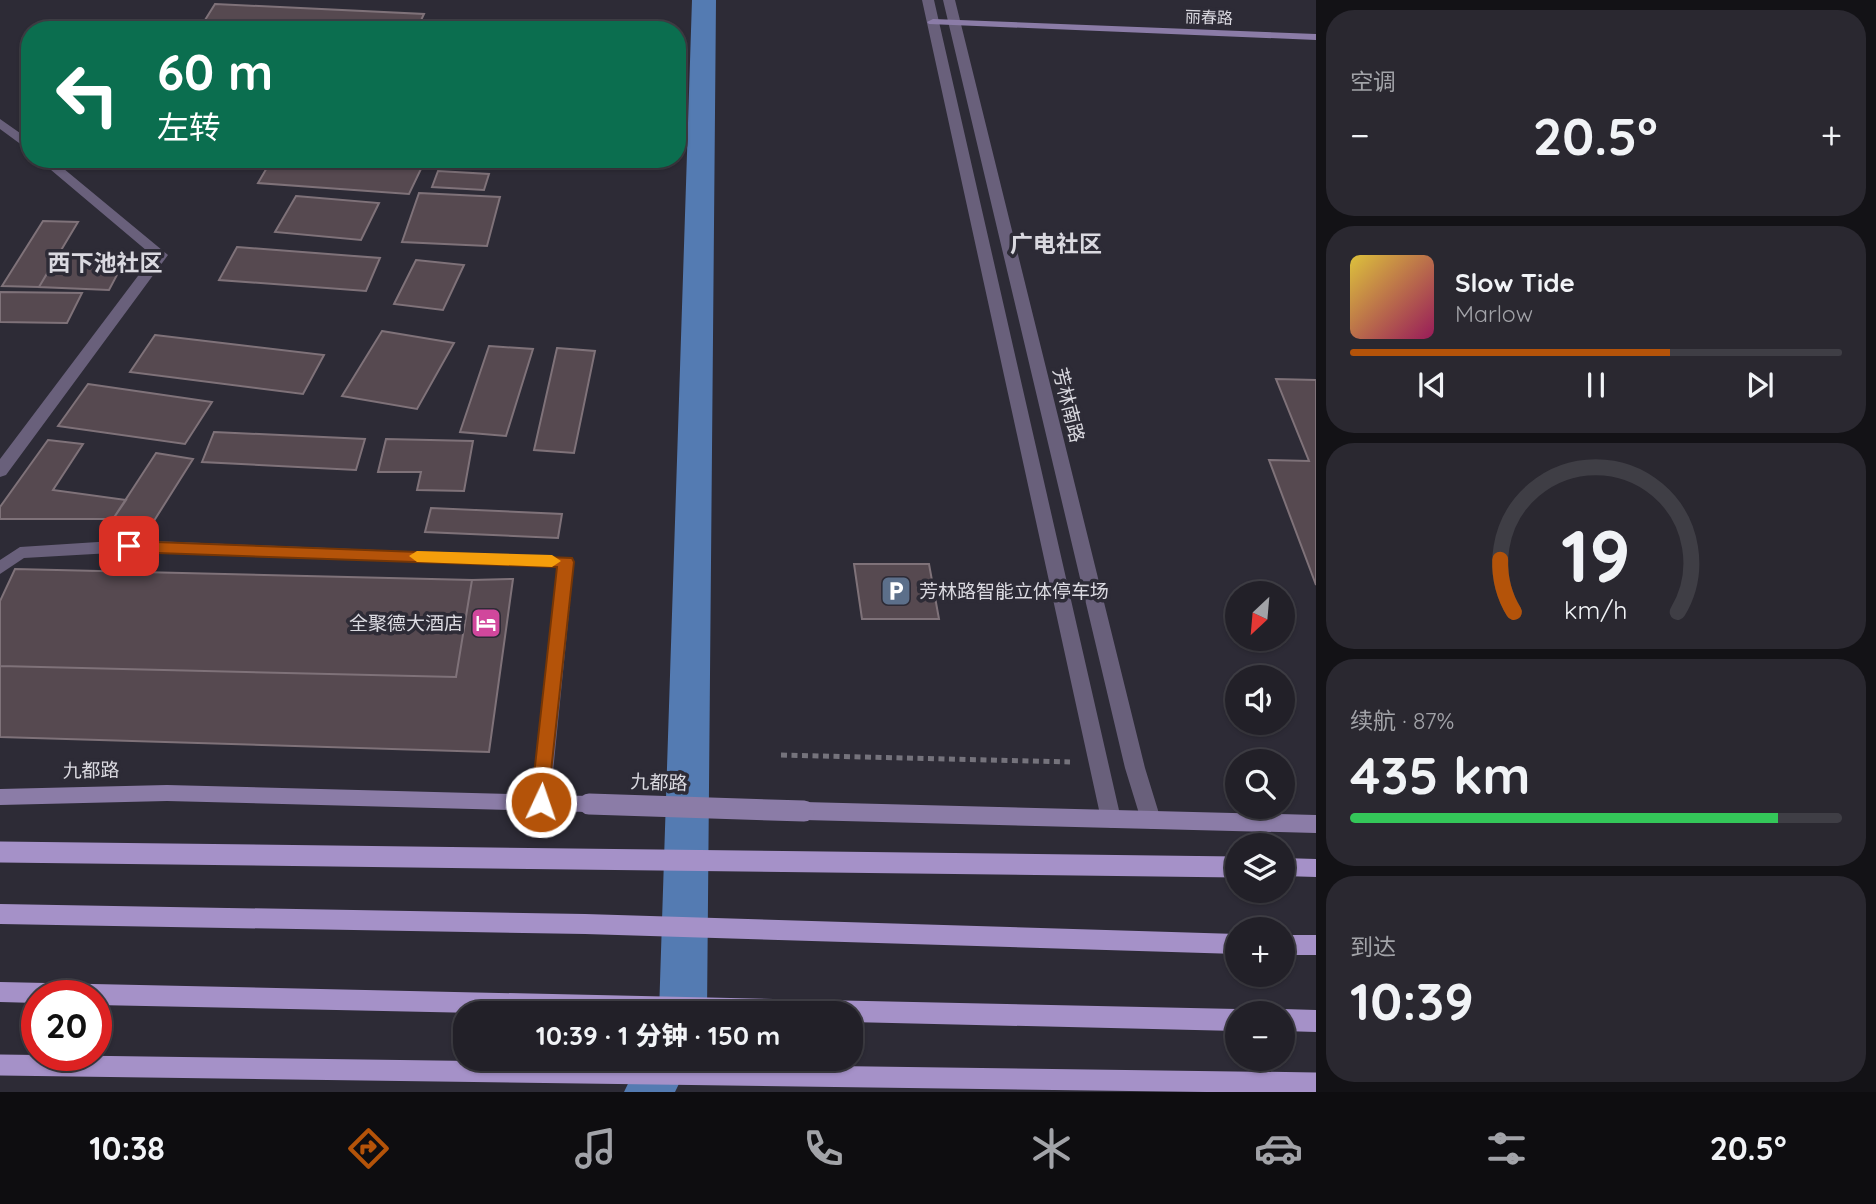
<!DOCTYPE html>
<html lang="zh">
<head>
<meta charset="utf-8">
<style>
  body { margin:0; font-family:Quicksand,"Noto Sans SC",sans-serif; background:#2a2830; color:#f1f3f6; height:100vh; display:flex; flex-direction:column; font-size:26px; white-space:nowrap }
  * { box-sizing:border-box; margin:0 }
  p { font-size:23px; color:#a2a3a8 }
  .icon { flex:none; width:38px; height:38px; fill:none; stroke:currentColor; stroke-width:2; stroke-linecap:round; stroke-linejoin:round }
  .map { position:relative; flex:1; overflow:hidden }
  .details { display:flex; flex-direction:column; gap:10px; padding:10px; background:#131216; width:560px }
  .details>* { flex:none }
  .banner { position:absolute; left:21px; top:21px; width:665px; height:147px; border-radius:28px; box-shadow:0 2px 5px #0004,0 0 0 2px #3f3e45; background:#0b6e4f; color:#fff; overflow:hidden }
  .needle { width:46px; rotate:206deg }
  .buttons { position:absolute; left:1225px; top:581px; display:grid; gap:14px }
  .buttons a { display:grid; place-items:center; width:70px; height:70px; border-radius:50%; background:#222028; box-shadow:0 2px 5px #0004,0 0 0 2px #3f3e45; font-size:35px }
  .speed { position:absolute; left:21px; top:980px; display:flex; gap:14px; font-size:35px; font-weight:700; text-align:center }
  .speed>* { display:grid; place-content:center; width:91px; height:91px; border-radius:50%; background:#222028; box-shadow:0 2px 5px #0004,0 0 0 2px #3f3e45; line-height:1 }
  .speed .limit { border:10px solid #d22; background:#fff; color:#111 }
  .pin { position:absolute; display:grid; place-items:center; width:60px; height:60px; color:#fff; margin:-30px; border-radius:14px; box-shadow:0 4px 10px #0006 }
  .me { position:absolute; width:77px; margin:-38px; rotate:3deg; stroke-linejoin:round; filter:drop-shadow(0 0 5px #0008) }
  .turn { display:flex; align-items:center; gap:24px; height:147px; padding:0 21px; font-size:32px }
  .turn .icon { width:91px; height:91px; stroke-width:2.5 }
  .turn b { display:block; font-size:49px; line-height:60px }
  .big { font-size:52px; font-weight:800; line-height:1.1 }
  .details .widget { flex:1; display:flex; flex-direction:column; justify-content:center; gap:10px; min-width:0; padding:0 24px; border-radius:28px; background:#2a2830 }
  .details .dial { align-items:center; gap:0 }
  .dial svg { height:182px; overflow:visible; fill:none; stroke:#3f3e45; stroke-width:7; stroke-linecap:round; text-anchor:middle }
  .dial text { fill:#f1f3f6; stroke:none }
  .song { display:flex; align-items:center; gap:21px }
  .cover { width:84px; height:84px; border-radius:10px; background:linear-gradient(135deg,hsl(50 70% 55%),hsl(330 70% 35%)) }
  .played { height:7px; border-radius:4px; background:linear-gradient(90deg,#b45309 65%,#3f3e45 65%) }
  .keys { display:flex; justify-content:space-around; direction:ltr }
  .heat { display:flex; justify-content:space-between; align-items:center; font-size:38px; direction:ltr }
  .charge { height:10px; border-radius:5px; background:linear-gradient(90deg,#34c759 87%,#3f3e45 0) }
  .trip { position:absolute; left:453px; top:1001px; width:410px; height:70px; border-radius:28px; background:#222028; box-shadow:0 2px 5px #0004,0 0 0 2px #3f3e45; font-weight:800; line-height:70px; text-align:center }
  .tabs { display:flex; height:112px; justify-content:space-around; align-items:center; background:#0e0d10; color:#a2a3a8 }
  .tabs .icon { width:49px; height:49px }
  .tabs .selected { color:#b45309 }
  .tabs b { font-size:32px; color:#f1f3f6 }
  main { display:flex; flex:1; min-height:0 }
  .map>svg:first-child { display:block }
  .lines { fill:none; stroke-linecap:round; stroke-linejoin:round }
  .canal { fill:#547bb2; fill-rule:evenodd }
  .building { fill:#564950; stroke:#7f7279; stroke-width:2 }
  .path { stroke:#75737c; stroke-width:5; stroke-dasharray:6 4.5; stroke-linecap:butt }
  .service { fill:#69607b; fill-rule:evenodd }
  .minor { fill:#69607b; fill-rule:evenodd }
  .tertiary { fill:#69607b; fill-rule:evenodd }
  .secondary { fill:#8b7ca7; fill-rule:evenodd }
  .primary { fill:#a591c8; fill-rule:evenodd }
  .secondary-bridge { stroke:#8b7ca7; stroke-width:21 }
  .primary-bridge { stroke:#a591c8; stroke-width:21 }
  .route { fill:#b45309; stroke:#753606; stroke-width:2 }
  .slow { fill:#f59e0b }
  .labels { text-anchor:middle; stroke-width:7; stroke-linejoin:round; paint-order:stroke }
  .far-street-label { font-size:16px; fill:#dad9e0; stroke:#2d2b36 }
  .street-label { font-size:19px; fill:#dad9e0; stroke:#2d2b36 }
  .poi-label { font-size:19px; fill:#dad9e0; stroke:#2d2b36; text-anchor:start }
  .quarter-label { font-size:23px; font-weight:bold; fill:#dad9e0; stroke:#2d2b36 }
</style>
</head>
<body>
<main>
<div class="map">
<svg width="1316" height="1092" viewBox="0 0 1316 1092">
  <rect width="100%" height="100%" fill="#2d2b36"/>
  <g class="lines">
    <path class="canal" d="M692,0H716L707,1013H659Z
      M640,1059H691L675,1092H624Z"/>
  </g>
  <path class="building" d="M215,4L424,14L417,29L205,20Z
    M205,20L231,21L225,30H198Z
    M497,22L536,24L534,30H494Z
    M272,159H283L421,169L409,194L258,183Z
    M438,171L489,174L484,190L432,187Z
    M419,193L500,197L487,246L402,242Z
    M296,196L379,203L361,240L275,232Z
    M43,221L78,222L39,287L2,286Z
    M237,247L380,258L366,291L219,280Z
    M59,253L127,256L109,290L39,287Z
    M416,260L464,265L443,310L394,304Z
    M0,292L82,293L67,323L0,322Z
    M382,331L454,343L417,409L342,396Z
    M155,335L324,355L303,394L130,372Z
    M489,346L533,349L506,436L460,432Z
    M557,348L595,351L574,453L534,450Z
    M1276,379L1316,380V585L1269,460L1309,461Z
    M88,384L212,402L185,444L58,426Z
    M214,432L365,439L356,470L202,462Z
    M386,439L473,441L464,491L417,490L421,472H378Z
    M48,440L83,444L53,490L126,500L113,519H0V507Z
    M156,453L193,459L152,524L113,519Z
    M431,508L562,514L558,538L425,532Z
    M854,564H929L939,619H862Z
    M15,569L472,580L456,677L0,666V601Z
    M513,579L489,752L0,737V666L456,677L472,580Z"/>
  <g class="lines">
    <path class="path" d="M781,755L1070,762"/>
    <path class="service" d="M129,540L572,558L574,562L550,802L548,807L541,810L534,807L532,802L557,567L129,552L24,558L0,574V560L20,547Z"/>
    <path class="minor" d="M0,119L30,140V151L0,129Z
      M38,159H52L168,255L6,475L0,477V459L153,256Z"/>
    <path class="tertiary" d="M922,0H934L1121,819L1118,825L1111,828L1104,825L1101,819Z
      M943,0H955L1145,768L1161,820L1158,826L1151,829L1144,826L1141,820L1125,768Z"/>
    <path class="secondary" d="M933,19L1316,34V40L929,24L927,22Z
      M167,785L589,796L596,798L599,804L596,810L589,812L167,801L0,805V789Z
      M804,802L1316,815V833L804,820L797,817L794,811L797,805Z"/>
    <path class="primary" d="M1283,858L1316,859V877L1283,876Z
      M0,904L585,914L1237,934V954L585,934L0,924Z
      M1283,935H1316V955H1283Z
      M0,982L1237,1009L1245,1013H1237V1031L850,1022V1013H477L96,1005V996H37V1003L0,1002Z
      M1283,1009L1316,1010V1032L1283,1031V1013H1275Z"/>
    <path class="secondary-bridge" d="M589,804L804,811"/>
    <path class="primary-bridge" d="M0,852L1237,867
      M0,1065L1316,1083"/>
  </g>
  <path class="route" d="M129,541L572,558L574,562L547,808H534L531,802L557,567L129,552L121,546Z"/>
  <path class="slow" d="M417,551L552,555L561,561L552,567L417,562L409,556Z"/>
  <defs>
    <g id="parking-square" transform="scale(1.575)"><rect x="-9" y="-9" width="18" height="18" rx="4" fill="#5c6f8a" stroke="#2d2b36"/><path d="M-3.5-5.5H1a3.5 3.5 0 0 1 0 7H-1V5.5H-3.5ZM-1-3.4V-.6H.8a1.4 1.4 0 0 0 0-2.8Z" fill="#fff"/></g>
    <g id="hotel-square" transform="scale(1.575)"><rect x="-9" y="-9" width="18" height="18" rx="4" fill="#d1479c" stroke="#2d2b36"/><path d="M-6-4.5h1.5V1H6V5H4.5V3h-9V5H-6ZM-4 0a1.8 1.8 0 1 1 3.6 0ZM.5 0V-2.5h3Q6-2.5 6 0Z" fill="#fff"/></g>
  </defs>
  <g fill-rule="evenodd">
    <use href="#parking-square" x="896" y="591"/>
    <use href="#hotel-square" x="486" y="623"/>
  </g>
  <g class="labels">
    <g class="far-street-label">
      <text transform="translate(1209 17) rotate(2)" y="6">丽春路</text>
    </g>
    <g class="street-label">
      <text transform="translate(1069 405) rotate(76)" y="7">芳林南路</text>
      <text transform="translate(91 770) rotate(-1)" y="7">九都路</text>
      <text transform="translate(659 782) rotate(2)" y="7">九都路</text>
    </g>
    <g class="poi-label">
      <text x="919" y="598">芳林路智能立体停车场</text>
      <text x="463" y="630" text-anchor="end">全聚德大酒店</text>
    </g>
    <g class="quarter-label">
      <text x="1056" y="252">广电社区</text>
      <text x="105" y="271">西下池社区</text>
    </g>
  </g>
</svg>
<div class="buttons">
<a><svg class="needle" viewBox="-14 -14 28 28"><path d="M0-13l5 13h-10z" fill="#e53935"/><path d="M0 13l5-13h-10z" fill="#a2a3a8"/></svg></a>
<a><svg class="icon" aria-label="sound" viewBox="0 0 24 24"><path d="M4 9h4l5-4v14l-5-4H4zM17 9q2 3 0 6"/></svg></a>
<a><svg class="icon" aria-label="search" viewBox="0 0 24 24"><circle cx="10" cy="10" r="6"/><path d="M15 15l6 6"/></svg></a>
<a><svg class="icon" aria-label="layers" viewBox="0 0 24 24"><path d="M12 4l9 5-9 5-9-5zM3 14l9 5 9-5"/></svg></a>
<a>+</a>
<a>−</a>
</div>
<div class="speed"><div class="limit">20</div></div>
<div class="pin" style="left:129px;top:546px;background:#d93025"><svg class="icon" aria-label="arrive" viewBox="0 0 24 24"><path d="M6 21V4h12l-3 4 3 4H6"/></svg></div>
<svg class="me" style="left:541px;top:802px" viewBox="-20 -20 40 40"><circle r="17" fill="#b45309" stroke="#fff" stroke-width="3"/><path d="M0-11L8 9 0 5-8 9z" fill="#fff"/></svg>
<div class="trip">10:39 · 1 分钟 · 150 m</div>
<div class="banner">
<div class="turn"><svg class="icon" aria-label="left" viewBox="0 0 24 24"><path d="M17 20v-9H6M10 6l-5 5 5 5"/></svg><div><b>60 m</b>左转</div></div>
</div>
</div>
<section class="details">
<div class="widget"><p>空调</p>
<div class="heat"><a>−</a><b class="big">20.5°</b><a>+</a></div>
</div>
<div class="widget">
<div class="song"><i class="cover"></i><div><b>Slow Tide</b><p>Marlow</p></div></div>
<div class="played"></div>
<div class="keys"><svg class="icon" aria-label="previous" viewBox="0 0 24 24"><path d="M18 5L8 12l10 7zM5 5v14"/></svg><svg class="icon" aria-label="pause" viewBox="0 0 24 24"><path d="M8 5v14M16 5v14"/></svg><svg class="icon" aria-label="next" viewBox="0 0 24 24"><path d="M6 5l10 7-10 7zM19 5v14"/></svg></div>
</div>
<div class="widget dial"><svg viewBox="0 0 100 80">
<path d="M14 69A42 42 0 1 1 86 69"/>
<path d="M14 69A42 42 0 0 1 8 46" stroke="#b45309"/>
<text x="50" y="56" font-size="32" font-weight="700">19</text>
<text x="50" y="72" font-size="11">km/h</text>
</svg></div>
<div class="widget"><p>续航 · 87%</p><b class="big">435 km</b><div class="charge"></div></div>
<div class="widget"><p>到达</p><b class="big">10:39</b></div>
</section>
</main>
<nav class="tabs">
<b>10:38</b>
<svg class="icon selected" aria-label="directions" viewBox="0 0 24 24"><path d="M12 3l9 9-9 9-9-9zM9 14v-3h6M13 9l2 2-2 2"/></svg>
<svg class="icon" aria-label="music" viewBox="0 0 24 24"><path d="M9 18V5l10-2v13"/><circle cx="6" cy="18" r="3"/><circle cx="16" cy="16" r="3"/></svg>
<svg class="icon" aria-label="phone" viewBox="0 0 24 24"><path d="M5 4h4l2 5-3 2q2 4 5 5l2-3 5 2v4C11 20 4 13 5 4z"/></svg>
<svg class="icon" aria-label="climate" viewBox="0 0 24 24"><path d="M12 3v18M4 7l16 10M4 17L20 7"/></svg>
<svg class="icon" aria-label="car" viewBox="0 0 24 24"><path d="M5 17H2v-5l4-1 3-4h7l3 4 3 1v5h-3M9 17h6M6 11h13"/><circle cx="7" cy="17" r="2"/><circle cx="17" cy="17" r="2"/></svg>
<svg class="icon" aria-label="filters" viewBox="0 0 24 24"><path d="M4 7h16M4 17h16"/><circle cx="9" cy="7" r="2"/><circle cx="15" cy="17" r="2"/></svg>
<b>20.5°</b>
</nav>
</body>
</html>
